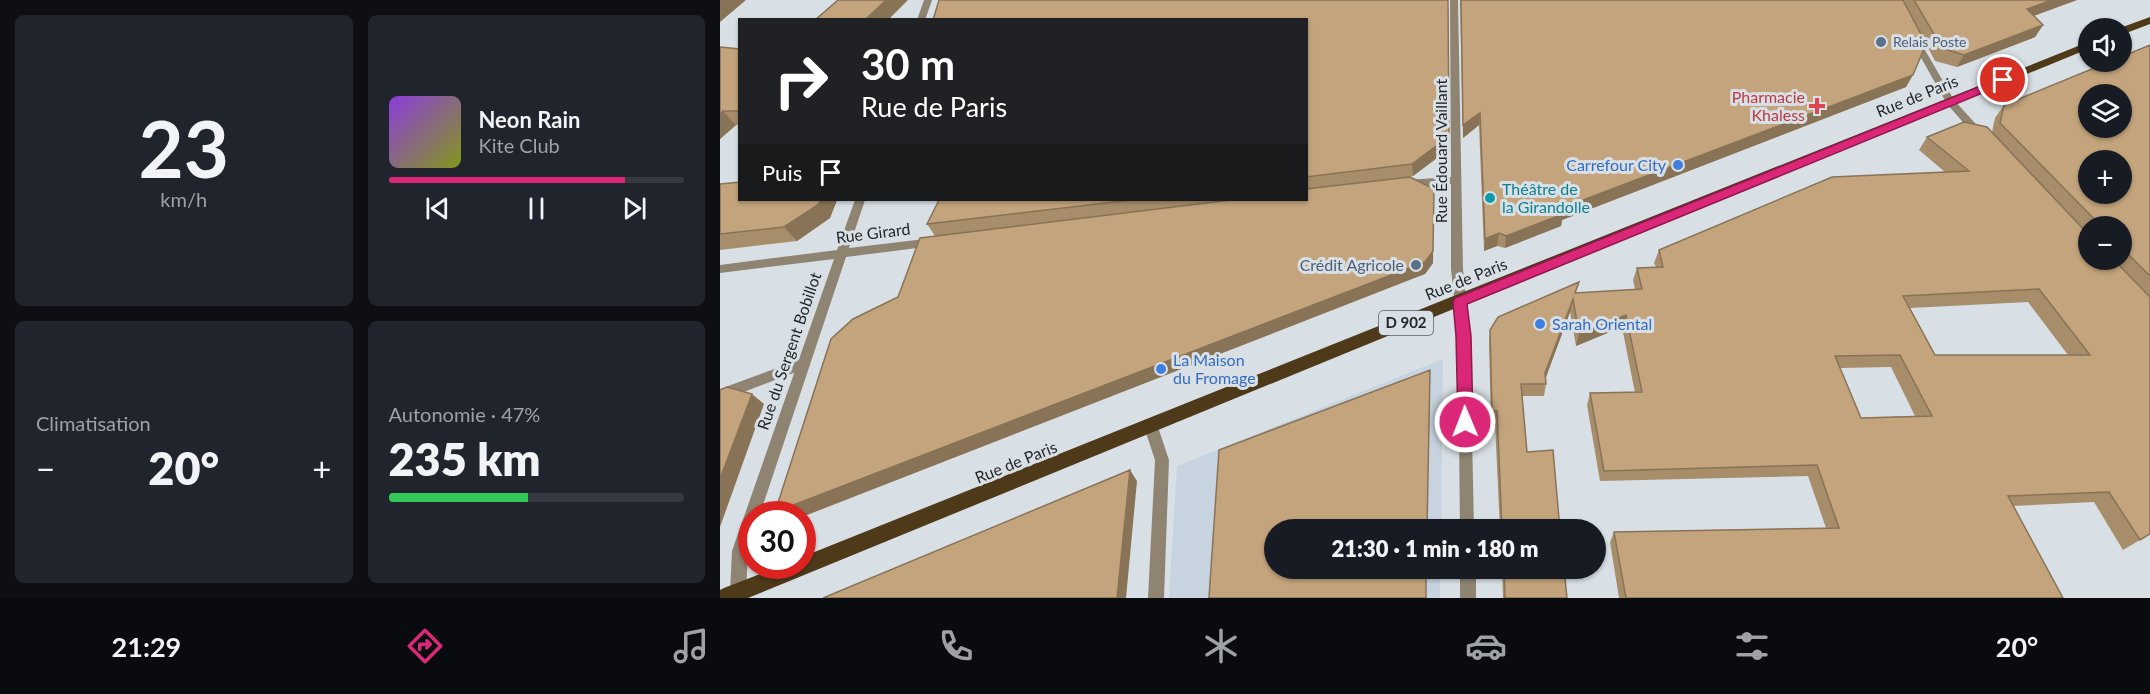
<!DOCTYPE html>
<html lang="fr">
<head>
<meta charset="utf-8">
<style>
  body { margin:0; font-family:Lato,sans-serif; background:#20242c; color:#f1f3f6; height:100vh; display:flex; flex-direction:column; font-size:22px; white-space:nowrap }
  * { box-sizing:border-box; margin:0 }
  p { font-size:20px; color:#9ea1a6 }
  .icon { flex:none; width:33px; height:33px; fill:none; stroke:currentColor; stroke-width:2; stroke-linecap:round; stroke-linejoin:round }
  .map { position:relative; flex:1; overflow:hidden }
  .panel { display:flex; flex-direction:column; gap:15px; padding:15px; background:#0d0f14; width:720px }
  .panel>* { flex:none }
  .guide { position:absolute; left:18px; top:18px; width:570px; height:183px; border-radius:0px; box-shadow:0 2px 4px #0004; background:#202124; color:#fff; overflow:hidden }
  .controls { position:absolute; left:1358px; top:18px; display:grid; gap:12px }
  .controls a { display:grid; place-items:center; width:54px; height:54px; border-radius:50%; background:#171b24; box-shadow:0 2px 4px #0004; font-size:30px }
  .speed { position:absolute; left:18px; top:501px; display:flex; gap:12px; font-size:30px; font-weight:700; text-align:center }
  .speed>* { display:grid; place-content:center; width:78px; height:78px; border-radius:50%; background:#171b24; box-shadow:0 2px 4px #0004; line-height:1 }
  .speed .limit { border:9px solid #d22; background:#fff; color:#111 }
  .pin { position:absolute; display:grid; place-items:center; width:51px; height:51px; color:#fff; margin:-26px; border:3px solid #fff; border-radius:50%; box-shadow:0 2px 6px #0007 }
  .me { position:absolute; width:66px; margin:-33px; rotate:359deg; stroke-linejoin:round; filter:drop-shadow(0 0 4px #0008) }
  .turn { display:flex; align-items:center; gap:21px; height:126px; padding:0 24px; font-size:27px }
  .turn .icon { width:78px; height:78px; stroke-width:2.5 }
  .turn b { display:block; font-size:42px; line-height:51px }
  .then { display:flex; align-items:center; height:57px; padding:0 24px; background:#0003; gap:12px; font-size:22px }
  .big { font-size:45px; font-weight:800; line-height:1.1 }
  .panel .tile { flex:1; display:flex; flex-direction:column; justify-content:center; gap:9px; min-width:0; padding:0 21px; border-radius:9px; background:#20242c }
  .panel .dial { align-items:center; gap:0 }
  .dial b { font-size:78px; line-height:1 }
  .song { display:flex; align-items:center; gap:18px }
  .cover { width:72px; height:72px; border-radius:9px; background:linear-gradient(135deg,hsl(270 70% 55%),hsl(70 70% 35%)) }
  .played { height:6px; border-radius:3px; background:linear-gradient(90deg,#db2777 80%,#363941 80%) }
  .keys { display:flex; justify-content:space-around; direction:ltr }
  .heat { display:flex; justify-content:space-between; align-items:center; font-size:33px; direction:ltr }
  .charge { height:9px; border-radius:4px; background:linear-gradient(90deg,#34c759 47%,#363941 0) }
  .panel .tiles { flex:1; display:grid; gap:15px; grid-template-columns:repeat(2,1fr) }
  .trip { position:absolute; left:544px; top:519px; width:342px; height:60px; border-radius:30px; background:#171b24; box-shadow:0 2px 4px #0004; font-weight:800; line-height:60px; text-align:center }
  .menu { display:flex; height:96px; justify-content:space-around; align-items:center; background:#090b0e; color:#9ea1a6 }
  .menu .icon { width:42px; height:42px }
  .menu .on { color:#db2777 }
  .menu b { font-size:27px; color:#f1f3f6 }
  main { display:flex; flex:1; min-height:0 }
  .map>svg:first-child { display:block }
  .built { fill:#c7d4df }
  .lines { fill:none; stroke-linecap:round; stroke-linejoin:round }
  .pedestrian { fill:#8f8372; fill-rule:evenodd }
  .minor { fill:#8f8372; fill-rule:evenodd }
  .primary { fill:#4e3a19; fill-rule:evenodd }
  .wall { fill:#a88d6b; fill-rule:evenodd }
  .shaded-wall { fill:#887357 }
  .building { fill:#c3a47c; stroke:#887357; stroke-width:1.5; fill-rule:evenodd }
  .route { fill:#db2777; stroke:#8e194d; stroke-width:1.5 }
  .service-dot { fill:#5c6f8a; stroke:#d8e0e6; stroke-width:2 }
  .health-dot { fill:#e0444e; stroke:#d8e0e6; stroke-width:2 }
  .shop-dot { fill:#3f7fe0; stroke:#d8e0e6; stroke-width:2 }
  .culture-dot { fill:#0f9aa8; stroke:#d8e0e6; stroke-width:2 }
  .labels { text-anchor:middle; stroke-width:6; stroke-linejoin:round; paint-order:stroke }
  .far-service-label { font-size:14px; fill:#4e5e75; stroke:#d8e0e6; text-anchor:start }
  .shield { fill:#d8e0e6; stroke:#5a5e62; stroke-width:1.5 }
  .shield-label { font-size:15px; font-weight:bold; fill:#242729 }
  .street-label { font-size:16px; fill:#242729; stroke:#d8e0e6 }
  .health-label { font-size:16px; fill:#be3a42; stroke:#d8e0e6; text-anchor:end }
  .shop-label { font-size:16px; fill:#366cbe; stroke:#d8e0e6; text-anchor:start }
  .culture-label { font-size:16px; fill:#0d838f; stroke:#d8e0e6; text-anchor:start }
  .service-label { font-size:16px; fill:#4e5e75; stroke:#d8e0e6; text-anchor:end }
</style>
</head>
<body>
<main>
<section class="panel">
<div class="tiles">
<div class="tile dial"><b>23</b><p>km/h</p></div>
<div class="tile">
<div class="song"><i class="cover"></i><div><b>Neon Rain</b><p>Kite Club</p></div></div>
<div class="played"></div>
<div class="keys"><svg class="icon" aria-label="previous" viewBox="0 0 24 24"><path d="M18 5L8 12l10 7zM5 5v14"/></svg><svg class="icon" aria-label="pause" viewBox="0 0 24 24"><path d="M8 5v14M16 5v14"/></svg><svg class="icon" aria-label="next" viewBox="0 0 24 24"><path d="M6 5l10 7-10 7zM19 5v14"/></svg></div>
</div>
<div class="tile"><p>Climatisation</p>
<div class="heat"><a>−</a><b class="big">20°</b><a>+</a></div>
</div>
<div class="tile"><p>Autonomie · 47%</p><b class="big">235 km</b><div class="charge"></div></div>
</div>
</section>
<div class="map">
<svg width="1430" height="598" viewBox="0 0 1430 598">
  <rect width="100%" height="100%" fill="#d8e0e6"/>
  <path class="built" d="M723,359L721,529L555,530V568L720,569V598H449L457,466Z"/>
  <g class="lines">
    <path class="pedestrian" d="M84,358L89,359L90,363L89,367L0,401V389Z"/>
    <path class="minor" d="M204,0H212L205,20H197Z
      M730,0H738L743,269L750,336L754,530H740L738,336L731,269V184L686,188L681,184L686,180L731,177Z
      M1194,35L1198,38L1234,100L1264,133V137H1256L1227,104L1190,38Z
      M135,200H145L129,248L213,238L219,242L213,246L126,257L40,514H32V540L28,551L26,592L24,598H14L10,592L12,551L114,259L0,273V265L117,250Z
      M431,421L436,423L438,427L449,460L444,598H428L435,460L424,427L426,423Z
      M740,568H756V598H740Z"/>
    <path class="primary" d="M1430,17V24L1401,35L1400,28Z
      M1368,42V49L28,598H0V590L4,588L61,566H82V557Z"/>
  </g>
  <path class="wall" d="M740,0H1357L1314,16L1323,25L1315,37L1237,67L1215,61L1206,44L1186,87L842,220L841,226L785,248L777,246L764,251L759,125L743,138Z
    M586,20L729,149L693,176L690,177L713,263L705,274L178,297L215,236L207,224L219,200H586Z
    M1430,45V534L1403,550L1374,502L1293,506L1343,598H899L890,542L894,532L1106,528L1088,476L880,481L867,405L870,393H915L902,327L856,346L850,312L826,377V384L824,396H802L807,452L840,530H780L775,423H771L769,342L770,330L857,293L915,289L913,280L917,268L936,267L934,263L939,250L1225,172L1199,150L1207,137L1272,132L1275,118L1284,105ZM1368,226H1401V260H1368ZM1308,302L1348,355H1215L1190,308ZM1171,367L1195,416L1141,418L1120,368Z
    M0,47L20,49V125H16L0,139Z
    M0,184L20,200H117L110,218L77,241L0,250Z
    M782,568H844L847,598H783Z"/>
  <path class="shaded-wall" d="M0,0H26L0,22Z
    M166,0H188L168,20H145Z
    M1332,0H1357L1299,21L1307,9Z
    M1323,25L1315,37L1237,67L1244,55Z
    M1193,75L1186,87L842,220L841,226L785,248L786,236L839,209Z
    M3,111L16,125L0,139V114Z
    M760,113L759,125L743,138V125Z
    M729,136V149L693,176L692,164Z
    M714,189L713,263L705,274L82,517V514H59L55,512Z
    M100,200H117L110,218L77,241L64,227Z
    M779,233L777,246L764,251L765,239Z
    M853,299L850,312L823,385L825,373Z
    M906,315L902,327L856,346L859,334Z
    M32,394L44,404L0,527V479Z
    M410,470L417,481L406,598H397Z"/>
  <path class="building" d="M118,0H166L145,20H95Z
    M219,0H728L729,136L692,164L586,177V20H213Z
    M741,0H1183L1206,44L1193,75L839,209L843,214L786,236L779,233L765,239L760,113L743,125Z
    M1194,0H1332L1307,9L1323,25L1244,55L1222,48Z
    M1430,45V276L1401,247V226H1381L1280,123L1284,105L1389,62H1401V57ZM1368,94H1401V128H1368ZM1368,160H1401V194H1368Z
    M0,47L20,49V111H3L0,114Z
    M1244,122L1267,127L1368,234V260H1394L1430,297V534L1420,540L1389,492L1288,496L1343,598H906L894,532L1119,528L1097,465L884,471L870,393L922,392L906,315L859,334L853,299L825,373L826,384H801L807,452L833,450L840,530H782L777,411H772L770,330L778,317L859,282L855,293L922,289L917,268L943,267L939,250L1112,177L1249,171L1207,137ZM1319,289L1370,355H1215L1183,296ZM1180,355L1212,416L1141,418L1115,356Z
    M690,177L714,189L713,251L705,262L55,512L111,339L133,319L178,297L200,238L511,200H586V189Z
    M20,182V200H100L99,204L64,227L0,234V184Z
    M219,200H411L207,224Z
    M710,370L707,530H555V568H706V598H489L499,450Z
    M7,387L32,394L0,479V390Z
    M410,470L397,598H103Z
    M784,568H844L847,598H785Z"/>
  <path class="route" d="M1283,77L1288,80L1287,83L747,304L751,336L753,422L751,427L745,429L740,427L738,422L736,336L733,302L735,298Z"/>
  <g class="service-dot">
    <circle cx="1161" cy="42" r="6"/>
    <circle cx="696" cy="265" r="6"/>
  </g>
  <path class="health-dot" d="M1094 97h6v6h6v6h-6v6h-6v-6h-6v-6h6z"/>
  <g class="shop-dot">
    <circle cx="958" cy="165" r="6"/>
    <circle cx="820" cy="324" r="6"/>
    <circle cx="441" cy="369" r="6"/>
  </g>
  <circle class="culture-dot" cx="770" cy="198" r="6"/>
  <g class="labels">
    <g class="far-service-label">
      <text x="1173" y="47">Relais Poste</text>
    </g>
    <rect class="shield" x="659" y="311" width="54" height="24" rx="4.5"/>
    <g class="shield-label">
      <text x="686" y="328">D 902</text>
    </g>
    <g class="street-label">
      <text transform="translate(1197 96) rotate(-22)" y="6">Rue de Paris</text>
      <text transform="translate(721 151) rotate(-90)" y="6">Rue Édouard Vaillant</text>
      <text transform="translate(153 233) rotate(-7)" y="6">Rue Girard</text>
      <text transform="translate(746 279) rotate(-22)" y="6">Rue de Paris</text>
      <text transform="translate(69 351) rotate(-71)" y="6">Rue du Sergent Bobillot</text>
      <text transform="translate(296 462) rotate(-22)" y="6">Rue de Paris</text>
    </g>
    <g class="health-label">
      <text x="1085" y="103">Pharmacie<tspan x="1085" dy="18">Khaless</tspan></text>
    </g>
    <g class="shop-label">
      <text x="946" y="171" text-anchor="end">Carrefour City</text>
      <text x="832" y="330">Sarah Oriental</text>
      <text x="453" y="366">La Maison<tspan x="453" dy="18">du Fromage</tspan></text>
    </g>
    <g class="culture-label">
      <text x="782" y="195">Théâtre de<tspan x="782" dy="18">la Girandolle</tspan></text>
    </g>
    <g class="service-label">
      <text x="684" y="271">Crédit Agricole</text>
    </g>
  </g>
</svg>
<div class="controls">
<a><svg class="icon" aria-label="sound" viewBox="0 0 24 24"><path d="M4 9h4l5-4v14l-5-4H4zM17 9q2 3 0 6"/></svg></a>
<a><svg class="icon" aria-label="layers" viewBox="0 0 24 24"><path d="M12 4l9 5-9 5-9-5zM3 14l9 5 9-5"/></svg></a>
<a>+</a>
<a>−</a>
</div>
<div class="speed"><div class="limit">30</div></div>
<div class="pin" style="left:1283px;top:80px;background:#d93025"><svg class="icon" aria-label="arrive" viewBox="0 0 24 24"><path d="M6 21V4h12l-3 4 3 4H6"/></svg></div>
<svg class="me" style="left:745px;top:422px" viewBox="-20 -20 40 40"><circle r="17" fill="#db2777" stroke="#fff" stroke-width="3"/><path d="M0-11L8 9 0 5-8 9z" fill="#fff"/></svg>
<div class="trip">21:30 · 1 min · 180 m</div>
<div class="guide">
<div class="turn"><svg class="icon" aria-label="right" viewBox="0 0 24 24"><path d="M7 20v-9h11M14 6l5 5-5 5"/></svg><div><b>30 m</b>Rue de Paris</div></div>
<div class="then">Puis<svg class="icon" aria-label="arrive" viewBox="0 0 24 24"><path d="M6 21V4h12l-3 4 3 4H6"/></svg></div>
</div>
</div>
</main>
<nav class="menu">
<b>21:29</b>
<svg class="icon on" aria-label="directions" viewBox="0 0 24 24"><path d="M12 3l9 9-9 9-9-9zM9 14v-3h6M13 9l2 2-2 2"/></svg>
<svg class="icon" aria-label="music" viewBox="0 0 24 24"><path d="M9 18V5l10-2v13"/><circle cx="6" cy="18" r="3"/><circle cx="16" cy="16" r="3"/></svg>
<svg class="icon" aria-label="phone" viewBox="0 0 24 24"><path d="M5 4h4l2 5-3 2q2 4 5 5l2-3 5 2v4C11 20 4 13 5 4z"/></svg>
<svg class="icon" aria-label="climate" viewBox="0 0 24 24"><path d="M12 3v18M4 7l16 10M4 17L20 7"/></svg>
<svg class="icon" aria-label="car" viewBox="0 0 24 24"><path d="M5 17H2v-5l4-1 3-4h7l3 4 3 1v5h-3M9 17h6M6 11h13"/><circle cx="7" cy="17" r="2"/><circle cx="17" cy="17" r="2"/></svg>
<svg class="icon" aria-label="filters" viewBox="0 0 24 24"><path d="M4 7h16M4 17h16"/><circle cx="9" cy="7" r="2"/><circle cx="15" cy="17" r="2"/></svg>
<b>20°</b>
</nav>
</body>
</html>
